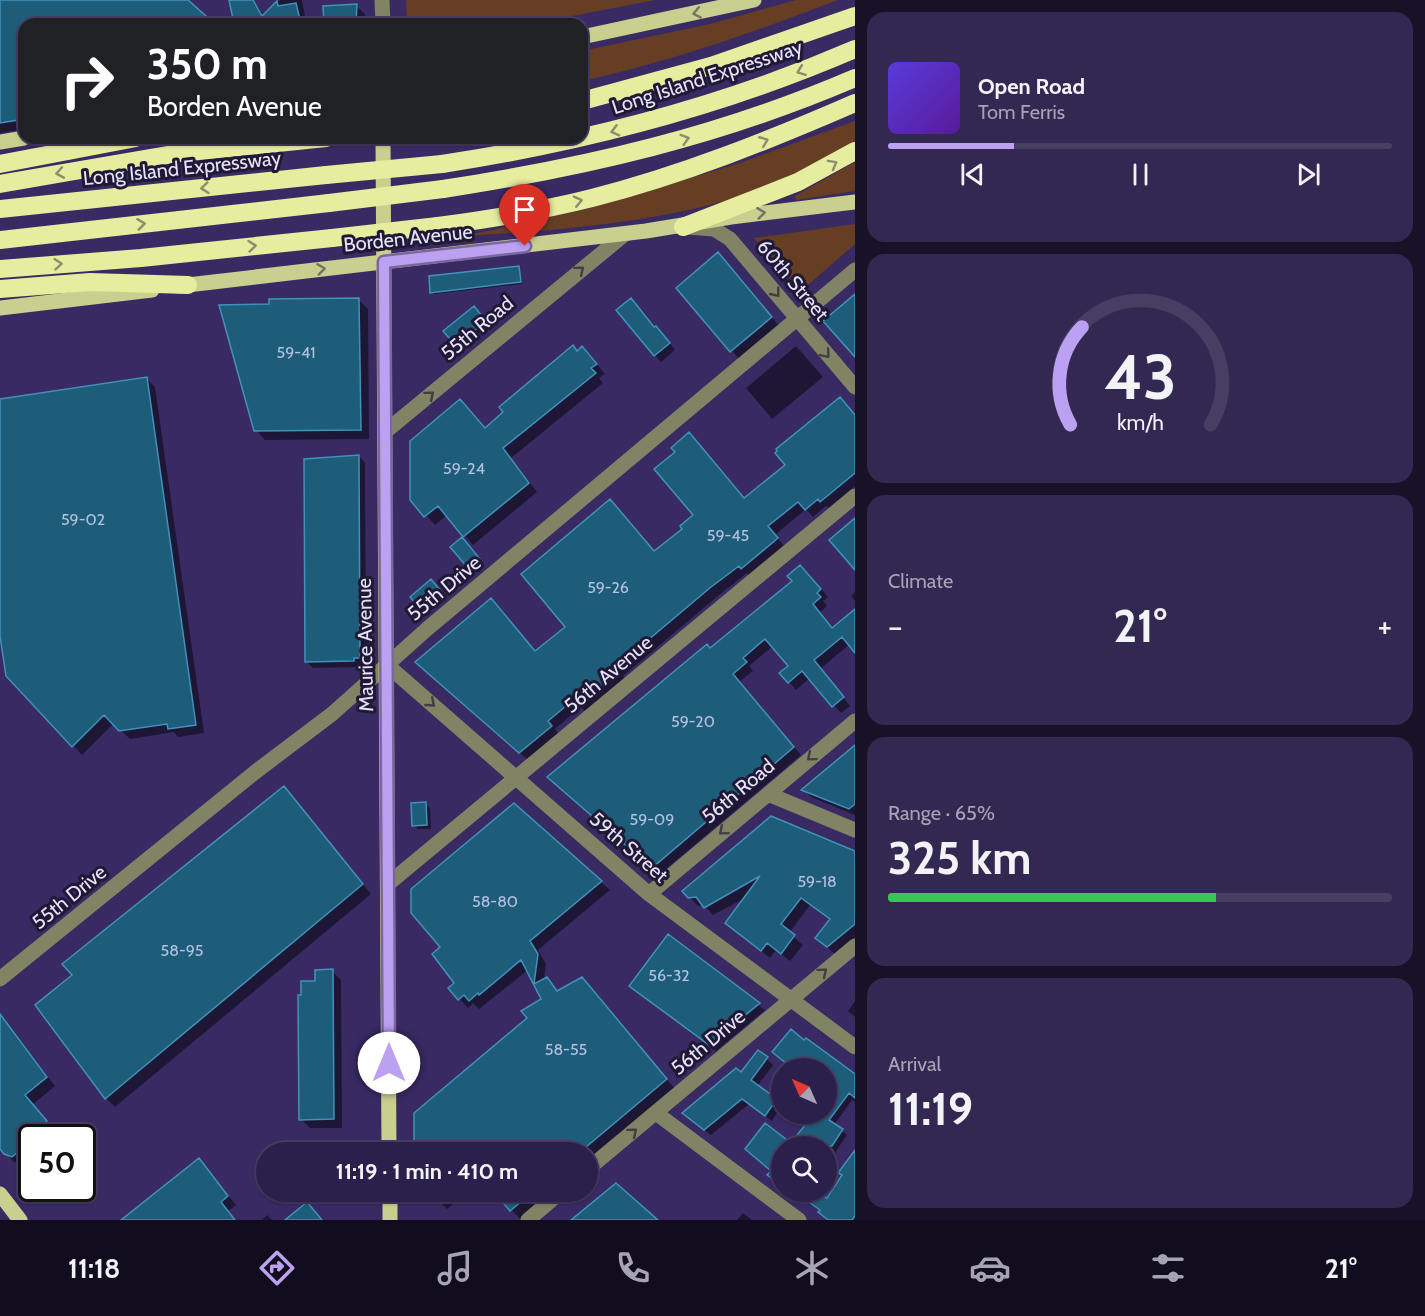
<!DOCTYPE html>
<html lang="en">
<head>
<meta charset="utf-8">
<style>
  body { margin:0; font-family:Cabin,sans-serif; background:#332852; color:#f1f3f6; height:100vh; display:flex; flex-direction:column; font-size:22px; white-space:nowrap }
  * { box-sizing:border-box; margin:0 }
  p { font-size:20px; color:#a6a3b5 }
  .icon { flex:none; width:33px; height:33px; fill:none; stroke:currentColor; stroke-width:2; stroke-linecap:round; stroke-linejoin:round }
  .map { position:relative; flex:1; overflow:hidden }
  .side { display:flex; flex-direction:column; gap:12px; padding:12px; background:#181229; width:570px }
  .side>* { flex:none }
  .hud { position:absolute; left:18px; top:18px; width:570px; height:126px; border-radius:18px; box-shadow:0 2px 4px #0004,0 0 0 2px #473e63; background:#202124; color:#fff; overflow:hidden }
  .needle { width:39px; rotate:315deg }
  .controls { position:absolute; left:771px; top:1058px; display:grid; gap:12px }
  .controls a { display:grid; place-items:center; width:66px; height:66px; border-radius:50%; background:#2b204b; box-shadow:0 2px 4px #0004,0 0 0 2px #473e63; font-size:30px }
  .speed { position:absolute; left:18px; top:1124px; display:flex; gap:12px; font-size:30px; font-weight:700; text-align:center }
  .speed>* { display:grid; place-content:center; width:78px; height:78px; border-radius:50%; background:#2b204b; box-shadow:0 2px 4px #0004,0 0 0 2px #473e63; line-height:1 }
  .speed .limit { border:3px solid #111; border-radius:9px; background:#fff; color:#111 }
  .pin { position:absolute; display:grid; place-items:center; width:51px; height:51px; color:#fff; margin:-62px -26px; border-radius:50% 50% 50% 0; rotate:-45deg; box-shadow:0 0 6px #0007 }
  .pin .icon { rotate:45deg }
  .me { position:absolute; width:66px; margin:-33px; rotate:0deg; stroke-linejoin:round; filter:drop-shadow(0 0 4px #0008) }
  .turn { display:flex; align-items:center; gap:21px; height:126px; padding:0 30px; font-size:27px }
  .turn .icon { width:78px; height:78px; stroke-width:2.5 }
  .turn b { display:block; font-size:42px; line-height:51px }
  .big { font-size:45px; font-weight:700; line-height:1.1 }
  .side .tile { flex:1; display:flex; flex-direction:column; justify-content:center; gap:9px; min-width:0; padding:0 21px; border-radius:18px; background:#332852 }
  .side .dial { align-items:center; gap:0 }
  .dial svg { height:156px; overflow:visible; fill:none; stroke:#473e63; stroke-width:7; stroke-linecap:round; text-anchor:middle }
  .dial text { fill:#f1f3f6; stroke:none }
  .song { display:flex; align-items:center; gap:18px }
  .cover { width:72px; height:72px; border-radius:9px; background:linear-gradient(135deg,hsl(250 70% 55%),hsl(270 70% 35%)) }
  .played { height:6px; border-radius:3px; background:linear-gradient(90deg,#bca0f2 25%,#473e63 25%) }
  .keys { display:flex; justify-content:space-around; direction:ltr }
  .heat { display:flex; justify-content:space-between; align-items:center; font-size:33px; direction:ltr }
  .charge { height:9px; border-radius:4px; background:linear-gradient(90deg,#34c759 65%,#473e63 0) }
  .trip { position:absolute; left:256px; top:1142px; width:342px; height:60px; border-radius:30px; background:#2b204b; box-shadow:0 2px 4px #0004,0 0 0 2px #473e63; font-weight:700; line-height:60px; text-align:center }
  .dock { display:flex; height:96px; justify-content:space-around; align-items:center; background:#110d1e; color:#a6a3b5 }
  .dock .icon { width:42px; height:42px }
  .dock .selected { color:#bca0f2 }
  .dock b { font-size:27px; color:#f1f3f6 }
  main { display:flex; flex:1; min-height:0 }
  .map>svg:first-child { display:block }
  .green { fill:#663e24 }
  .shadow { fill:#0007 }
  .building { fill:#1d5d7a; stroke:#4192ba; stroke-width:1.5 }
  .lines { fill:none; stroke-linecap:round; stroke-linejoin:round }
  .minor { stroke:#808364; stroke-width:15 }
  .major { stroke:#c9cf8f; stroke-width:15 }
  .highway { stroke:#e6ed9f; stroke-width:18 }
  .highway-bridge { stroke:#e6ed9f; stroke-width:18 }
  .oneway { stroke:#747461 }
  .oneway2 { stroke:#8c8e6e }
  .oneway3 { stroke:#413e44 }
  .route-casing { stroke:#7a689d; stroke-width:15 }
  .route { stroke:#bca0f2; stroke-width:10 }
  .labels { text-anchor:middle; stroke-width:6; stroke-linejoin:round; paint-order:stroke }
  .number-label { font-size:16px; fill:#b4c0dd }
  .street-label { font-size:20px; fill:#e6e1fe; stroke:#1f1933 }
</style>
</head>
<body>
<main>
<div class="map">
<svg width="855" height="1220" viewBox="0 0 855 1220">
  <rect width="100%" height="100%" fill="#392a64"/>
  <path class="green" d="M406,0H655L531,24H407Z
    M796,0H838C755,32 669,62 582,81V51L710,24Z
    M855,121V141C831,157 803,175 775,185C676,221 568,230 464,236L587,209L740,163Z
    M855,162V191L796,200L795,196Z
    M855,224V244L801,291L754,238Z"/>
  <path class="shadow" d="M0,0H186L213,24H24V129L0,133Z
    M232,0H253L264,16L280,0H302L306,21L325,17L356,6L365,14L364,24H236Z
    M727,263L780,327L740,360L678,288Z
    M519,268L522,284L434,294L432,292Z
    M359,300L368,309L369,439L265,440L256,430L270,306Z
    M478,312L489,325L461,349L457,345Z
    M655,329L663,334L675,350L661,362L655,355Z
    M796,346L823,377L772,419L746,388Z
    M577,352L591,357L605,374L599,378L603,383L511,458L537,492L473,545L447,515L435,525L412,499L485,429Z
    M146,378L155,387L204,733L178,737L174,732L130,739L114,723L82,755L8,675L0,626V400Z
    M855,415V486L829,508L826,506L813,517L806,509L775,535L784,546L750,575L747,573L719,595L623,676L625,679L586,712L581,707L555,729L559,734L528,760L424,669L536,652L654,553L745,499Z
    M359,456L365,463L366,664H360V667L313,668L306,661Z
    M466,544L483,564L473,571L453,547Z
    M808,574L828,597L823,601L827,606L819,613L833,630L855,611V650L850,644L820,669L850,706L841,713L810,678L796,690L789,682L790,666L773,646L749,666L753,671L739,682L801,755L660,874L557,784L711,649Z
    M435,585L446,598L427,614L412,597Z
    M855,592V601L851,596Z
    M855,747V815L811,797L804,790Z
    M284,788L371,894L115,1107L106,1098L37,1005Z
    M426,804L430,808L431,829H418L413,825Z
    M855,852V938L836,955L817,938L831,920L810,905L789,933L803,945L790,961L776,950L770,958L727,923L747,897L713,915L704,905L698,906L684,891Z
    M601,882L610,890L538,950L546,964L544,980L547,979L558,992L590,988L675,1089L588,1162V1152H416L543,1000L528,970L479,1009L473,1003L468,1008L450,988Z
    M668,936L765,1010L716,1051L637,992Z
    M332,971L341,980L342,1128H310L301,1119L303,996L316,982Z
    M855,1001V1017L848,1011Z
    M0,1016L55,1086L32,1105L54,1130L46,1137H32V1149L27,1153L26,1161L22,1165L14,1162L0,1147Z
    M774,1052L855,1076V1102L852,1100L834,1125L847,1135L826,1166V1146H782L772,1171L747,1149L792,1145L810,1120L800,1113H826V1068H793Z
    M767,1059L773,1065L758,1085L782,1105L772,1121L749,1104L711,1135L690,1119L742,1074Z
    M855,1153V1220H828L819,1212L821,1211L789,1191H812L828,1200Z
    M207,1169L236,1205L228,1211L235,1220H123Z
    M429,1191H468L447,1209Z
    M482,1191H553L520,1219L498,1195L492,1201Z
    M743,1213L752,1220H737Z
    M267,1215L272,1220H262Z"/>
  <path class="building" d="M0,0H188L215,24H24V119L0,123Z
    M229,0H253L262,16L277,1L278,6L296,3L301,24H234Z
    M357,4L356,24H324L323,6Z
    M718,252L772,317L730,352L676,288Z
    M519,266L521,282L430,293L429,276Z
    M855,294V357L823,321Z
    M359,298L361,430L254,431L219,305L269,304V299Z
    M631,298L654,327L656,326L670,343L654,356L616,310Z
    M474,306L486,321L456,346L443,331Z
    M573,345L577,351L582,346L597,364L591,368L596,373L503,448L529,483L463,537L438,506L424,517L410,500V441L460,399L485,428L503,412L499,407Z
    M147,377L196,725L168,729L167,724L119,731L104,715L72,747L6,676L0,636V399Z
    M840,397L855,415V473L820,502L818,499L805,510L798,502L768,526L778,538L741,569L739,566L711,587L616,667L619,671L577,706L573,700L548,721L552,726L519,753L415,662L491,598L535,651L565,627L521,574L610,499L654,551L682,529L680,526L693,515L654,469L675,452L671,448L689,432L744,498L785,465L775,453L777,451L776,449Z
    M359,455L360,658H354V661L305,662L304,459Z
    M855,518V570L829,540Z
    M462,537L480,559L468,568L450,547Z
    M800,565L821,589L817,593L821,597L813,604L832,628L855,609V653L842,637L814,660L844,697L832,707L802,671L788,683L779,673L788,666L765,639L743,658L747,662L733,674L794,747L652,868L547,777L707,644L710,648L792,581L787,576Z
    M431,579L443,594L422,611L410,597Z
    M855,745V804L849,809L801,790Z
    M284,786L363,884L105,1099L35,1005L72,975L62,964Z
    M426,802L427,825L412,826L411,803Z
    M514,803L602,881L530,941L538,954L534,984L547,977L557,991L582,977L667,1079L580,1152H414V1113L527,1018L521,1011L541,999L521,960L479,995L478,993L469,1001L464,995L458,1000L448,988L454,983L432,954L440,947L411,913V889Z
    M771,816L855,851V924L827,947L815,938L830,919L801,898L781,924L795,935L781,954L767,943L761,951L725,923L760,876L704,908L696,897L688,898L682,891Z
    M668,934L760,1003L709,1045L629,986Z
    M333,969L334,1119L299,1120L298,995H301V981H315V970Z
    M0,1014L47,1077L25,1095L47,1121L19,1144L18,1152L12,1157L4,1154L0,1149Z
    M791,1029L804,1040L806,1038L855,1074V1098L849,1093L829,1120L843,1129L832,1146H782V1186L767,1175L771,1171L745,1149L765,1123L791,1143L809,1120L800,1113H826V1068H792L772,1052Z
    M758,1050L768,1057L751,1080L777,1099L765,1116L742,1099L704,1130L682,1113L736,1068L741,1072Z
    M855,1150V1216L852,1220H828L818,1212L820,1210L793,1191H814L827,1198L842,1175L838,1173Z
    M199,1158L228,1196L221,1202L235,1220H121Z
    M616,1183L658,1220H571Z
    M493,1191H534L510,1211Z
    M307,1202L322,1220H285Z"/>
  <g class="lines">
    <path class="minor" d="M382,0L383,24
      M687,227L714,229L730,239L855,387
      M385,432L625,234
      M387,665L649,894L855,1047
      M768,794L855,830
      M388,884L855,496
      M649,894L855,721
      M0,979L254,773L332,714L427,629L855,270
      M656,1113L799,1220
      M588,1169L855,946
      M528,1220L562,1191"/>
    <path class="major" d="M582,37L754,0
      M383,138L389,1152
      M0,142L24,138
      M179,286L646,231L731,217L855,202
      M0,308L152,290
      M390,1191V1220
      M0,1194L20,1220"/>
    <path class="highway" d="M582,101L711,66L855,16
      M0,164L136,138
      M442,164C585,142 721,107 855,49
      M0,184L179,153L326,138
      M443,189C587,167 720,136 855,78
      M0,209L326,175
      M438,226C490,219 541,211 592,198C682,175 770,140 855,103
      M683,227L798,182L855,151
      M0,240L329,203
      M0,269L141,258L332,238
      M0,289L90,282L188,285"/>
    <path class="highway-bridge" d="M326,175L442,164
      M329,203L443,189
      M332,238L438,226"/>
  </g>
  <defs><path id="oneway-chevron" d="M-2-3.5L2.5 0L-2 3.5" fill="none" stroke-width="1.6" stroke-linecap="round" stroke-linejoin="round" transform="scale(1.5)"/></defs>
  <g class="oneway">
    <use href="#oneway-chevron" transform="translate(697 13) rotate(169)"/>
    <use href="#oneway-chevron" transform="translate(761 213) rotate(-7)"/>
    <use href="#oneway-chevron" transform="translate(321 269) rotate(-7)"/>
  </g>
  <g class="oneway2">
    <use href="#oneway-chevron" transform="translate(801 71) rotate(159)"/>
    <use href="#oneway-chevron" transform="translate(615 131) rotate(166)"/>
    <use href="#oneway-chevron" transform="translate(685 139) rotate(-17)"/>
    <use href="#oneway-chevron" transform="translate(764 141) rotate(-22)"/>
    <use href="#oneway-chevron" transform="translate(833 164) rotate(-29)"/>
    <use href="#oneway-chevron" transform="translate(60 173) rotate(170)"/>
    <use href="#oneway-chevron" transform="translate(205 188) rotate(174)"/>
    <use href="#oneway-chevron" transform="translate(578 201) rotate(-13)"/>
    <use href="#oneway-chevron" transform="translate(141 224) rotate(-7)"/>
    <use href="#oneway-chevron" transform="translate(252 246) rotate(-6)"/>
    <use href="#oneway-chevron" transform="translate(58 264) rotate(-5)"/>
  </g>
  <g class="oneway3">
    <use href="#oneway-chevron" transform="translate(580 270) rotate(-40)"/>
    <use href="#oneway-chevron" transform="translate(776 293) rotate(51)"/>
    <use href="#oneway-chevron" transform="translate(826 354) rotate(50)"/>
    <use href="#oneway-chevron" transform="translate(430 395) rotate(-40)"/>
    <use href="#oneway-chevron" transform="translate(431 703) rotate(41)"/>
    <use href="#oneway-chevron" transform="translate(811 757) rotate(140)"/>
    <use href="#oneway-chevron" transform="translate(723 831) rotate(140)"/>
    <use href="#oneway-chevron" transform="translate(823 972) rotate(-40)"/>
    <use href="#oneway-chevron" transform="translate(633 1132) rotate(-40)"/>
  </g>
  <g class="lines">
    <g class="route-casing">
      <path id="route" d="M389,1063L384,262L525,246"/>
    </g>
    <use href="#route" class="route"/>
  </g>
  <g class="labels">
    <g class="number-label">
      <text x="296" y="358">59-41</text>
      <text x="464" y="474">59-24</text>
      <text x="83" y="525">59-02</text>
      <text x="728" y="541">59-45</text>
      <text x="608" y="593">59-26</text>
      <text x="693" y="727">59-20</text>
      <text x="652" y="825">59-09</text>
      <text x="817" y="887">59-18</text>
      <text x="495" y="907">58-80</text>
      <text x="182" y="956">58-95</text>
      <text x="669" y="981">56-32</text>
      <text x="566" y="1055">58-55</text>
    </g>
    <g class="street-label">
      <text transform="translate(707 77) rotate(-18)" y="7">Long Island Expressway</text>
      <text transform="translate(182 168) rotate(-6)" y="7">Long Island Expressway</text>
      <text transform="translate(408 238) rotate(-6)" y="7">Borden Avenue</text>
      <text transform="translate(793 280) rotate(50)" y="7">60th Street</text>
      <text transform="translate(477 328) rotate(-40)" y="7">55th Road</text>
      <text transform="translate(444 588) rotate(-40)" y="7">55th Drive</text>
      <text transform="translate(365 645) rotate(-91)" y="7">Maurice Avenue</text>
      <text transform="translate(608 674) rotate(-40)" y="7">56th Avenue</text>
      <text transform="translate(738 791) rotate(-40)" y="7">56th Road</text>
      <text transform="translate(629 847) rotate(41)" y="7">59th Street</text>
      <text transform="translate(69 897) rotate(-39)" y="7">55th Drive</text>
      <text transform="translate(708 1042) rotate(-40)" y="7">56th Drive</text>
    </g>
  </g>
</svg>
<div class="controls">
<a><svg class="needle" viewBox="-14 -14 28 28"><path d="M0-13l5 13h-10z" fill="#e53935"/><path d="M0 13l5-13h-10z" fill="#a6a3b5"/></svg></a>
<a><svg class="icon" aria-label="search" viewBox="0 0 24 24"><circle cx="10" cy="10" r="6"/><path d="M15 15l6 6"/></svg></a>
</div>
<div class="speed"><div class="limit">50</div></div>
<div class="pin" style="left:525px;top:246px;background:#d93025"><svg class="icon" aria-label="arrive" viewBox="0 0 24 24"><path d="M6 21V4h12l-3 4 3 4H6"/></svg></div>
<svg class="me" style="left:389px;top:1063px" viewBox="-20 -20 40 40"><circle r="19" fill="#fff"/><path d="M0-13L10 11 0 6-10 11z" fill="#bca0f2"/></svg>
<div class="trip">11:19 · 1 min · 410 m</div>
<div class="hud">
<div class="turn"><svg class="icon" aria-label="right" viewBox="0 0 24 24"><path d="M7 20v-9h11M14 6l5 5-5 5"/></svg><div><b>350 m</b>Borden Avenue</div></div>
</div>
</div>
<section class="side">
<div class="tile">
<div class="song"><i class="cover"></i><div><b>Open Road</b><p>Tom Ferris</p></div></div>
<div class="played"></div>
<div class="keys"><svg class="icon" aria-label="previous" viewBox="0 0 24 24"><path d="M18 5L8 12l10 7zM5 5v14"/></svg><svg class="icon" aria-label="pause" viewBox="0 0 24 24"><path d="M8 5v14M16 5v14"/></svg><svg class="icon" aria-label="next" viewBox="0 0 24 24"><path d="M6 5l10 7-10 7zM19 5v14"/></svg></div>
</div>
<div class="tile dial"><svg viewBox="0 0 100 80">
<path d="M14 69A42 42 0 1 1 86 69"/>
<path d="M14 69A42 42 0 0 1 20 19" stroke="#bca0f2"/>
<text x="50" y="56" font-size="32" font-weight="700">43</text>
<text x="50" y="72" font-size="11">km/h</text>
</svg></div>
<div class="tile"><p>Climate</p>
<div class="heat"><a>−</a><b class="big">21°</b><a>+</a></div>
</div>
<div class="tile"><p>Range · 65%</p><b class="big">325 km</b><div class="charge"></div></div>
<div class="tile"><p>Arrival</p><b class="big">11:19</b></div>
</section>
</main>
<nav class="dock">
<b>11:18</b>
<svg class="icon selected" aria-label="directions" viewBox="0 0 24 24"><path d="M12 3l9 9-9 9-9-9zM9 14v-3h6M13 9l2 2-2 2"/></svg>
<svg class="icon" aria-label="music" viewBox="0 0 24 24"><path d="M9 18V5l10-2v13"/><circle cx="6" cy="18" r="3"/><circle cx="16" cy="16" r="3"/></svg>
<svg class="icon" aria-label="phone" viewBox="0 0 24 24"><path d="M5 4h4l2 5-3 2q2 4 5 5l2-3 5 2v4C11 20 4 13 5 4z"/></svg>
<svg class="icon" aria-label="climate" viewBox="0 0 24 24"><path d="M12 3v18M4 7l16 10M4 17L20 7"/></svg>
<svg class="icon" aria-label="car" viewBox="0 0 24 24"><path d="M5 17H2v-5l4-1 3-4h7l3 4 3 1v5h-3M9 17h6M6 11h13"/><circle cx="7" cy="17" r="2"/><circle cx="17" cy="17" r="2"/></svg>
<svg class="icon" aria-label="filters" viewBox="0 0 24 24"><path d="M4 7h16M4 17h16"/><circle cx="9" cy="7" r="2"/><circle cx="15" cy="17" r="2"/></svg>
<b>21°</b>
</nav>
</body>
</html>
